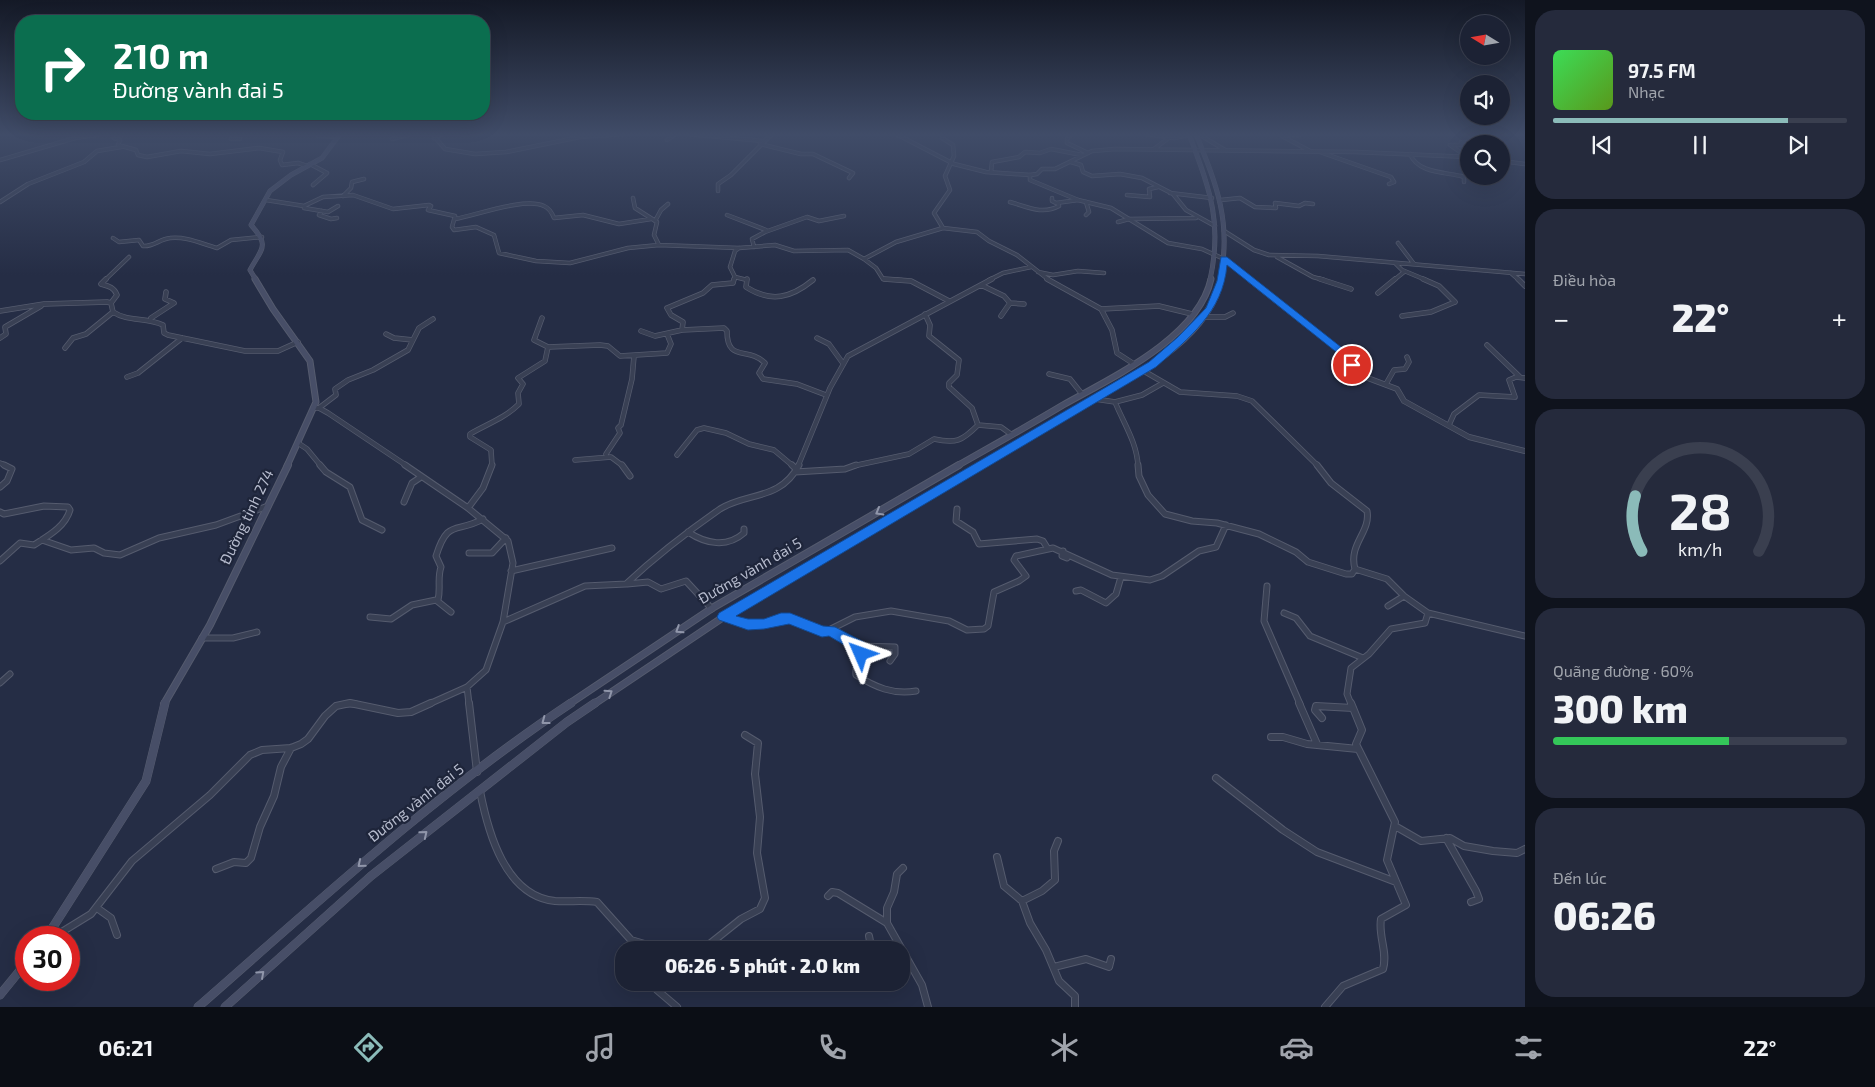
<!DOCTYPE html>
<html lang="vi">
<head>
<meta charset="utf-8">
<style>
  body { margin:0; font-family:"Exo 2",sans-serif; background:#252a3c; color:#f1f3f6; height:100vh; display:flex; flex-direction:column; font-size:19px; white-space:nowrap }
  * { box-sizing:border-box; margin:0 }
  p { font-size:16px; color:#a0a4ac }
  .icon { flex:none; width:28px; height:28px; fill:none; stroke:currentColor; stroke-width:2; stroke-linecap:round; stroke-linejoin:round }
  .map { position:relative; flex:1; overflow:hidden }
  .drawer { display:flex; flex-direction:column; gap:10px; padding:10px; background:#0f131d; width:350px }
  .drawer>* { flex:none }
  .top-card { position:absolute; left:15px; top:15px; width:475px; height:105px; border-radius:20px; box-shadow:0 5px 20px #0002,0 0 0 1px #3a3f4f; background:#0b6e4f; color:#fff; overflow:hidden }
  .needle { width:32px; rotate:281deg }
  .tools { position:absolute; left:1460px; top:15px; display:grid; gap:10px }
  .tools a { display:grid; place-items:center; width:50px; height:50px; border-radius:50%; background:#1c2234; box-shadow:0 5px 20px #0002,0 0 0 1px #3a3f4f; font-size:25px }
  .speed { position:absolute; left:15px; top:926px; display:flex; gap:10px; font-size:25px; font-weight:700; text-align:center }
  .speed>* { display:grid; place-content:center; width:65px; height:65px; border-radius:50%; background:#1c2234; box-shadow:0 5px 20px #0002,0 0 0 1px #3a3f4f; line-height:1 }
  .speed .limit { border:8px solid #d22; background:#fff; color:#111 }
  .pin { position:absolute; display:grid; place-items:center; width:42px; height:42px; color:#fff; margin:-21px; border:2px solid #fff; border-radius:50%; box-shadow:0 1px 5px #0007 }
  .me { position:absolute; width:55px; margin:-28px; rotate:313deg; stroke-linejoin:round; filter:drop-shadow(0 0 4px #0008) }
  .turn { display:flex; align-items:center; gap:18px; height:105px; padding:0 15px; font-size:22px }
  .turn .icon { width:65px; height:65px; stroke-width:2.5 }
  .turn b { display:block; font-size:35px; line-height:42px }
  .big { font-size:38px; font-weight:800; line-height:1.1 }
  .drawer .card { flex:1; display:flex; flex-direction:column; justify-content:center; gap:8px; min-width:0; padding:0 18px; border-radius:20px; background:#252a3c }
  .drawer .dial { align-items:center; gap:0 }
  .dial svg { height:130px; overflow:visible; fill:none; stroke:#3a3f4f; stroke-width:7; stroke-linecap:round; text-anchor:middle }
  .dial text { fill:#f1f3f6; stroke:none }
  .song { display:flex; align-items:center; gap:15px }
  .cover { width:60px; height:60px; border-radius:8px; background:linear-gradient(135deg,hsl(130 70% 55%),hsl(90 70% 35%)) }
  .played { height:5px; border-radius:2px; background:linear-gradient(90deg,#8bbbb9 80%,#3a3f4f 80%) }
  .keys { display:flex; justify-content:space-around; direction:ltr }
  .heat { display:flex; justify-content:space-between; align-items:center; font-size:28px; direction:ltr }
  .charge { height:8px; border-radius:4px; background:linear-gradient(90deg,#34c759 60%,#3a3f4f 0) }
  .trip { position:absolute; left:615px; top:941px; width:295px; height:50px; border-radius:20px; background:#1c2234; box-shadow:0 5px 20px #0002,0 0 0 1px #3a3f4f; font-weight:800; line-height:50px; text-align:center }
  .tab-bar { display:flex; height:80px; justify-content:space-around; align-items:center; background:#0b0e15; color:#a0a4ac }
  .tab-bar .icon { width:35px; height:35px }
  .tab-bar .on { color:#8bbbb9 }
  .tab-bar b { font-size:22px; color:#f1f3f6 }
  main { display:flex; flex:1; min-height:0 }
  .map>svg:first-child { display:block }
  .lines { fill:none; stroke-linecap:round; stroke-linejoin:round }
  .minor-far3-casing { stroke:#555b6e; stroke-width:4.5 }
  .minor-far2-casing { stroke:#555b6e; stroke-width:5.5 }
  .minor-far1-casing { stroke:#555b6e; stroke-width:7 }
  .minor-casing { stroke:#555b6e; stroke-width:8 }
  .tertiary-far1-casing { stroke:#555b6e; stroke-width:4.5 }
  .tertiary-casing { stroke:#555b6e; stroke-width:6 }
  .secondary-far3-casing { stroke:#555b6e; stroke-width:5 }
  .secondary-far2-casing { stroke:#555b6e; stroke-width:7 }
  .secondary-far1-casing { stroke:#555b6e; stroke-width:8 }
  .secondary-casing { stroke:#555b6e; stroke-width:9 }
  .minor-far3 { stroke:#394054; stroke-width:3 }
  .minor-far2 { stroke:#394054; stroke-width:4 }
  .minor-far1 { stroke:#394054; stroke-width:5 }
  .minor { stroke:#394054; stroke-width:6 }
  .tertiary-far1 { stroke:#394054; stroke-width:3 }
  .tertiary { stroke:#394054; stroke-width:4.5 }
  .secondary-far3 { stroke:#474e67; stroke-width:4 }
  .secondary-far2 { stroke:#474e67; stroke-width:5 }
  .secondary-far1 { stroke:#474e67; stroke-width:6 }
  .secondary { stroke:#474e67; stroke-width:8 }
  .oneway { stroke:#9096aa }
  .route { fill:#1a73e8; stroke:#114b97 }
  .labels { text-anchor:middle; stroke-width:4.5; stroke-linejoin:round; paint-order:stroke }
  .street-label { font-size:15px; fill:#b7bcce; stroke:#1e253a }
</style>
</head>
<body>
<main>
<div class="map">
<svg width="1525" height="1007" viewBox="0 0 1525 1007">
  <rect width="100%" height="100%" fill="#252d45"/>
  <g class="lines">
    <g class="minor-far3-casing">
      <path id="minor-far3" d="M123,134L114,138L120,140L118,145L136,150L138,155L147,157L181,151L210,154L259,148L283,152L280,160L282,165L298,163L307,166
        M237,134L231,139H240
        M432,134L445,149L475,154L506,152L580,137L624,134
        M688,134L763,141
        M942,134V138L953,145L954,156L945,176L950,190L934,213L943,228
        M1072,134L1067,139V143L1088,153
        M1146,134L1174,138L1189,135
        M1200,135L1225,150
        M1299,135H1280L1310,151
        M318,136L338,137
        M434,138L443,134
        M392,139L411,134
        M667,140L676,134
        M760,144L801,154H813L853,173L849,178
        M1154,149L1170,137L1169,134
        M1320,152L1391,177L1394,182L1389,184
        M1410,154C1418,173 1443,172 1461,176L1464,177V182
        M1466,156L1450,145H1463L1461,142H1478L1468,134
        M0,160L75,138L102,134
        M1501,161L1525,164
        M1071,162L1081,165L1083,172L1092,176L1120,174L1142,178L1173,194L1186,210L1215,226
        M310,164L327,173L313,185
        M991,172L992,162L1019,157L1025,152L1040,153L1051,149L1082,155
        M1030,175L1037,174L1042,169H1055L1092,151L1115,149L1356,152L1469,157
        M718,191V184L731,175L772,134
        M1170,193L1212,198
        M1127,195L1150,197L1149,189L1158,187
        M343,196L351,188L352,182L364,179
        M633,198L635,208L657,222L654,235L659,245
        M1052,198V201L1056,203L1078,200
        M266,200L304,206L323,197L353,195L393,209L429,205L431,206L428,210L455,216L452,227L454,230L476,227L494,235L499,253L536,261L570,263L628,248L659,245L739,248L775,245L794,251L848,250L864,259L896,242L943,228L977,232L989,241L1017,255L1049,280
        M1221,200L1240,198L1255,207L1276,208L1275,203L1299,206L1305,203L1313,204
        M0,202L28,184L84,162L97,151L121,147
        M1010,202C1028,207 1042,215 1059,206L1058,203
        M1086,202L1089,212L1086,215
        M304,208L328,212L338,206
        M322,211L319,215L331,219L337,218
        M727,215L766,230
        M455,219C477,215 525,197 544,206C549,208 552,213 554,218L583,215L619,224L651,219
        M1130,219L1196,218
        M655,221L661,210L668,204
        M1118,222L1129,219
        M1224,231L1254,250L1269,255L1318,256L1525,274
        M113,238L119,242L139,240L143,246C153,247 160,239 170,238C186,236 202,244 217,248L231,240L262,237
        M1398,243L1414,264
        M754,247L752,239L765,232L807,217L819,221L844,216
        M1277,257L1313,277L1324,280
        M864,259L876,268L883,279L902,280
        M1395,263L1402,270L1426,280
        M1038,272L1053,275L1078,271L1104,273
        M1511,273L1519,280
        M735,277L747,280
        M105,280L129,257
        M734,280L735,277L730,267L735,251L739,248
        M989,280L1003,273L1031,267
        M1394,280L1404,272"/>
    </g>
    <g class="minor-far2-casing">
      <path id="minor-far2" d="M747,279L746,287C771,303 791,298 813,280
        M884,279L911,281L949,301
        M1047,279L1101,309L1112,330L1117,353L1134,364
        M1320,279L1351,289
        M1423,279L1439,286L1455,302
        M1518,279L1525,286
        M101,284L106,279
        M101,284C108,286 114,287 117,295L111,303
        M981,285L1004,296L1010,303
        M1378,293L1395,279
        M1101,309L1159,306L1192,314
        M0,311L44,304L107,302L111,303L113,312C128,322 147,317 163,325L164,333L168,335L245,351H278L298,342
        M925,314L930,325L929,336L959,360L957,375L949,383V387L972,408L978,425
        M1001,316L1010,303L1024,304
        M1402,316L1431,312L1455,302
        M1202,317H1225L1233,313
        M151,318L174,303L165,299L166,292
        M542,318L534,340L548,347L600,345L608,346L620,356L667,353L671,344L667,334
        M682,330L683,322L671,315L667,308L703,293L712,285L733,283L734,279
        M641,331L655,336L682,330L724,328L727,331C727,363 748,346 765,363L759,373L763,379L797,384L826,395
        M386,334L394,338L413,340
        M0,338L6,334L5,327L41,306
        M817,338L829,344L842,362
        M1487,345L1520,377
        M65,348L73,338L86,334L113,312
        M1142,370L1180,392L1237,396L1252,401L1318,466
        M1049,374L1070,379L1082,394
        M127,377L138,373L182,338
        M1386,384L1394,370L1405,369L1409,362L1407,357
        M1095,399L1115,402C1124,424 1137,443 1138,466
        M1115,402L1142,395L1163,383
        M313,408H319L328,413L407,466
        M319,408L336,395L335,389L348,380L373,370L408,350L419,328L433,319
        M1449,425L1454,414L1479,395L1515,397L1509,380L1516,377L1525,378
        M298,443L307,449L321,466
        M606,454L620,433L618,428L621,425L632,379L634,356
        M677,455L697,430L704,428L726,433L749,444L774,450L793,466
        M575,460L611,457L623,466
        M0,463L7,466
        M492,466L491,450L470,437V434C487,424 505,418 519,404L518,393L523,384L518,378L545,361L548,347
        M798,466L830,388L848,356L992,279
        M853,466L909,454L934,439C956,444 962,441 978,425L1001,427L1012,435"/>
    </g>
    <g class="minor-far1-casing">
      <path id="minor-far1" d="M320,465L326,472L350,487L362,520L382,530
        M405,465L468,508L508,541L513,563L503,622L486,670L467,687L429,704
        M622,465L630,476
        M792,465L797,470
        M1138,465L1139,476L1148,495L1165,514L1192,521L1217,523L1259,534L1296,552L1308,562L1346,574H1352L1355,569
        M1317,465L1331,483L1367,511C1371,532 1348,544 1355,569
        M795,472L845,469L856,465
        M0,487L7,481L12,469L4,465
        M404,502L412,483L421,477
        M468,508L483,488L492,465
        M957,509L956,521L973,532L979,544L1037,539L1043,541L1048,549
        M0,512L4,514L44,506L68,507L70,510C65,527 48,536 34,545L20,543L0,561
        M688,532C706,544 727,548 744,533V529
        M42,540L71,550L94,548L104,553L120,555L159,538L216,525L268,506
        M1063,551L1062,556L1067,558
        M469,553H492L506,538
        M1355,569L1387,579L1404,596L1428,613L1525,636
        M511,571L612,548
        M627,584L648,582L661,589L686,581L712,609
        M1267,586L1264,621L1300,704
        M1076,591L1081,590L1106,603L1116,594L1121,577
        M438,600C441,588 437,579 441,567L436,556C448,518 456,534 483,519
        M1388,606L1404,596
        M1284,613L1296,618L1310,636L1363,658
        M370,617L391,619L412,605L436,600L451,612
        M723,617L748,625L764,624L787,618L825,632L855,617L891,611L949,621L967,630L984,629L988,626L994,592L1019,581L1026,576L1014,560L1016,556L1053,548L1112,575L1150,580L1162,576L1199,551L1216,547L1226,525
        M503,622L585,586L626,584C655,557 687,532 720,509C747,492 780,501 799,465
        M830,631L859,646C863,657 854,664 856,675C875,687 893,695 916,691
        M202,638H233L257,632
        M859,646L895,647V654L890,661
        M0,683L10,674
        M467,687L469,704
        M345,704H356
        M1351,704L1347,694L1351,668L1369,654L1391,629L1425,623L1428,613"/>
    </g>
    <g class="minor-casing">
      <path id="minor" d="M469,703L477,772
        M1299,703L1317,744
        M1322,718L1315,710L1316,706L1353,708
        M1271,737H1283L1307,744L1358,749
        M1216,778L1283,830L1317,852L1396,882
        M480,791C488,832 505,896 555,901C569,902 583,900 597,902L631,940L665,950
        M1395,826L1421,841L1450,838L1464,846L1493,851L1517,853L1525,849
        M1446,838L1476,891L1479,899L1471,902
        M997,857L1004,886L1022,901L1030,923L1046,950L1059,981L1075,996V1007
        M903,868L897,874L894,892L887,908V923L922,985L928,1007
        M216,869L234,862L246,863L251,858L260,827L274,796L281,767L291,748
        M828,896L832,892L838,893L887,923
        M1022,901L1042,891L1055,880L1054,851L1058,841
        M97,908L111,918L117,935
        M869,936L871,946L880,950
        M52,938L91,914L132,861L210,795L250,755L262,750L291,748L301,744L308,739L325,716L336,706L350,703L398,713L411,712L431,703
        M702,950L741,919L760,909L765,898L757,853L760,817L755,774L758,743L745,735
        M901,960L909,963
        M1054,967L1086,959L1109,967L1111,959
        M656,982L657,990L677,1007
        M1325,1007L1343,986L1383,969C1388,952 1378,936 1381,919L1406,905L1387,860L1395,822L1356,744L1362,730L1351,703"/>
    </g>
    <g class="tertiary-far1-casing">
      <path id="tertiary-far1" d="M896,134L954,164L986,172L1030,175V180L1078,200L1111,208L1168,243L1202,249L1224,259L1251,280"/>
    </g>
    <g class="tertiary-casing">
      <path id="tertiary" d="M1249,279L1345,355L1365,377L1397,389L1404,401L1469,437L1525,451"/>
    </g>
    <g class="secondary-far3-casing">
      <path id="secondary-far3" d="M1189,134C1209,188 1223,221 1210,280
        M1196,134C1217,186 1232,223 1220,280
        M256,280L250,270C262,248 270,246 251,225L270,191L291,175L322,158L340,134"/>
    </g>
    <g class="secondary-far2-casing">
      <path id="secondary-far2" d="M255,279L273,309L310,361L316,402L287,466
        M957,466C992,446 1028,426 1063,405C1111,378 1198,338 1211,279
        M978,466C1013,446 1047,426 1081,406C1131,377 1208,341 1221,279"/>
    </g>
    <g class="secondary-far1-casing">
      <path id="secondary-far1" d="M164,704L210,625L288,465
        M569,704L714,607L959,465
        M594,704L722,618L981,465"/>
    </g>
    <g class="secondary-casing">
      <path id="secondary" d="M46,938L146,781L165,703
        M0,995L26,963
        M198,1007C318,902 437,792 571,703
        M225,1007L371,876L567,722L595,703"/>
    </g>
    <use href="#minor-far3" class="minor-far3"/>
    <use href="#minor-far2" class="minor-far2"/>
    <use href="#minor-far1" class="minor-far1"/>
    <use href="#minor" class="minor"/>
    <use href="#tertiary-far1" class="tertiary-far1"/>
    <use href="#tertiary" class="tertiary"/>
    <use href="#secondary-far3" class="secondary-far3"/>
    <use href="#secondary-far2" class="secondary-far2"/>
    <use href="#secondary-far1" class="secondary-far1"/>
    <use href="#secondary" class="secondary"/>
  </g>
  <defs><path id="oneway-chevron" d="M-2-3.5L2.5 0L-2 3.5" fill="none" stroke-width="1.6" stroke-linecap="round" stroke-linejoin="round" transform="scale(1.25)"/></defs>
  <g class="oneway">
    <use href="#oneway-chevron" transform="translate(879 512) rotate(150)"/>
    <use href="#oneway-chevron" transform="translate(679 630) rotate(147)"/>
    <use href="#oneway-chevron" transform="translate(609 693) rotate(-34)"/>
    <use href="#oneway-chevron" transform="translate(545 721) rotate(143)"/>
    <use href="#oneway-chevron" transform="translate(424 834) rotate(-39)"/>
    <use href="#oneway-chevron" transform="translate(361 864) rotate(140)"/>
    <use href="#oneway-chevron" transform="translate(261 974) rotate(-42)"/>
  </g>
  <linearGradient id="sky" x2="0" y2="1"><stop stop-color="#141926"/><stop offset="0.49" stop-color="#404c68"/><stop offset="1" stop-color="#404c68" stop-opacity="0"/></linearGradient>
  <rect width="1525" height="275" fill="url(#sky)"/>
  <path class="route" d="M1221,257H1227L1346,351L1357,365L1355,367H1348L1340,355L1227,265C1223,312 1189,338 1156,367L736,616L748,619H764L781,613H790L823,626L835,627L864,642L868,654L866,658H857L853,650L829,636L822,637L789,624L764,629L748,630L719,620L717,617L719,613L1149,362L1178,337L1206,308L1217,281Z"/>
  <g class="labels">
    <g class="street-label">
      <text transform="translate(247 517) rotate(-64)" y="5">Đường tỉnh 274</text>
      <text transform="translate(750 571) rotate(-30)" y="5">Đường vành đai 5</text>
      <text transform="translate(416 803) rotate(-38)" y="5">Đường vành đai 5</text>
    </g>
  </g>
</svg>
<div class="tools">
<a><svg class="needle" viewBox="-14 -14 28 28"><path d="M0-13l5 13h-10z" fill="#e53935"/><path d="M0 13l5-13h-10z" fill="#a0a4ac"/></svg></a>
<a><svg class="icon" aria-label="sound" viewBox="0 0 24 24"><path d="M4 9h4l5-4v14l-5-4H4zM17 9q2 3 0 6"/></svg></a>
<a><svg class="icon" aria-label="search" viewBox="0 0 24 24"><circle cx="10" cy="10" r="6"/><path d="M15 15l6 6"/></svg></a>
</div>
<div class="speed"><div class="limit">30</div></div>
<div class="pin" style="left:1352px;top:365px;background:#d93025"><svg class="icon" aria-label="arrive" viewBox="0 0 24 24"><path d="M6 21V4h12l-3 4 3 4H6"/></svg></div>
<svg class="me" style="left:861px;top:654px" viewBox="-20 -20 40 40"><path d="M0-17L14 15 0 8-14 15z" fill="#1a73e8" stroke="#fff" stroke-width="4"/></svg>
<div class="trip">06:26 · 5 phút · 2.0 km</div>
<div class="top-card">
<div class="turn"><svg class="icon" aria-label="right" viewBox="0 0 24 24"><path d="M7 20v-9h11M14 6l5 5-5 5"/></svg><div><b>210 m</b>Đường vành đai 5</div></div>
</div>
</div>
<section class="drawer">
<div class="card">
<div class="song"><i class="cover"></i><div><b>97.5 FM</b><p>Nhạc</p></div></div>
<div class="played"></div>
<div class="keys"><svg class="icon" aria-label="previous" viewBox="0 0 24 24"><path d="M18 5L8 12l10 7zM5 5v14"/></svg><svg class="icon" aria-label="pause" viewBox="0 0 24 24"><path d="M8 5v14M16 5v14"/></svg><svg class="icon" aria-label="next" viewBox="0 0 24 24"><path d="M6 5l10 7-10 7zM19 5v14"/></svg></div>
</div>
<div class="card"><p>Điều hòa</p>
<div class="heat"><a>−</a><b class="big">22°</b><a>+</a></div>
</div>
<div class="card dial"><svg viewBox="0 0 100 80">
<path d="M14 69A42 42 0 1 1 86 69"/>
<path d="M14 69A42 42 0 0 1 10 35" stroke="#8bbbb9"/>
<text x="50" y="56" font-size="32" font-weight="700">28</text>
<text x="50" y="72" font-size="11">km/h</text>
</svg></div>
<div class="card"><p>Quãng đường · 60%</p><b class="big">300 km</b><div class="charge"></div></div>
<div class="card"><p>Đến lúc</p><b class="big">06:26</b></div>
</section>
</main>
<nav class="tab-bar">
<b>06:21</b>
<svg class="icon on" aria-label="directions" viewBox="0 0 24 24"><path d="M12 3l9 9-9 9-9-9zM9 14v-3h6M13 9l2 2-2 2"/></svg>
<svg class="icon" aria-label="music" viewBox="0 0 24 24"><path d="M9 18V5l10-2v13"/><circle cx="6" cy="18" r="3"/><circle cx="16" cy="16" r="3"/></svg>
<svg class="icon" aria-label="phone" viewBox="0 0 24 24"><path d="M5 4h4l2 5-3 2q2 4 5 5l2-3 5 2v4C11 20 4 13 5 4z"/></svg>
<svg class="icon" aria-label="climate" viewBox="0 0 24 24"><path d="M12 3v18M4 7l16 10M4 17L20 7"/></svg>
<svg class="icon" aria-label="car" viewBox="0 0 24 24"><path d="M5 17H2v-5l4-1 3-4h7l3 4 3 1v5h-3M9 17h6M6 11h13"/><circle cx="7" cy="17" r="2"/><circle cx="17" cy="17" r="2"/></svg>
<svg class="icon" aria-label="filters" viewBox="0 0 24 24"><path d="M4 7h16M4 17h16"/><circle cx="9" cy="7" r="2"/><circle cx="15" cy="17" r="2"/></svg>
<b>22°</b>
</nav>
</body>
</html>
